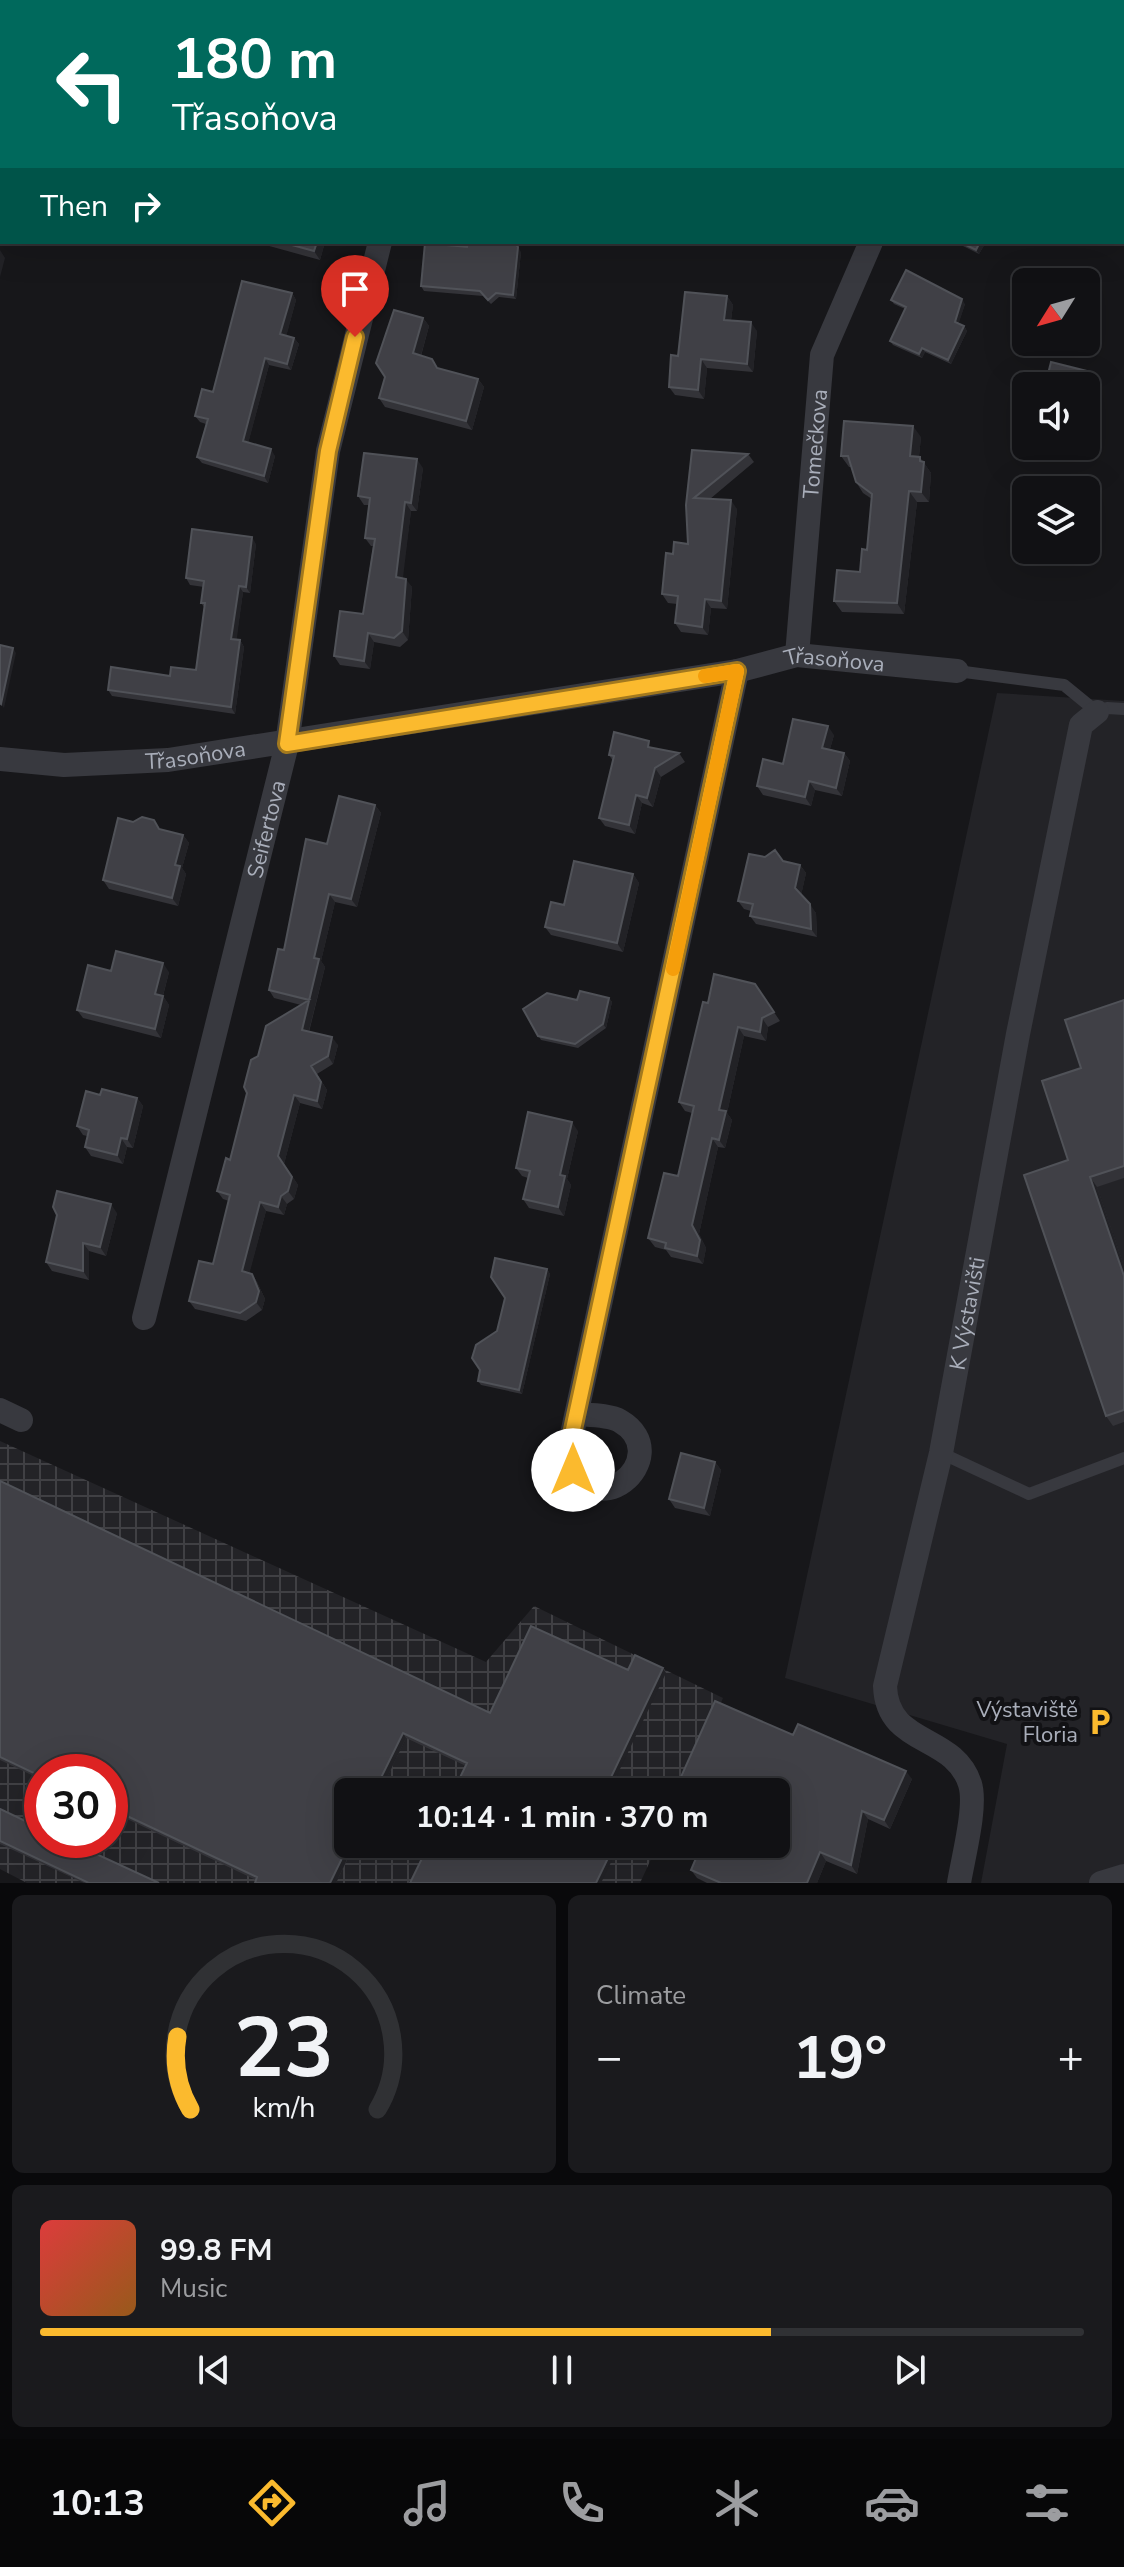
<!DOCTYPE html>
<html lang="en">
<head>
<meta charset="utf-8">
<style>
  body { margin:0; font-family:"Nunito Sans",sans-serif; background:#1a1a1d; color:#f1f3f6; height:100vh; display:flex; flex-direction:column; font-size:30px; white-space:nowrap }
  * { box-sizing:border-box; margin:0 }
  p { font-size:26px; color:#9c9da0 }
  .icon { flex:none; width:44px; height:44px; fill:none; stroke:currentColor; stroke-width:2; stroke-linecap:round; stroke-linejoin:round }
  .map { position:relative; height:1883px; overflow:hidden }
  .drawer { display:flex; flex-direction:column; gap:12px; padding:12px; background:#09090b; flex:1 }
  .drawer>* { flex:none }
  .hud { position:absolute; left:0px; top:0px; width:1124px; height:244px; box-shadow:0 8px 32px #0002,0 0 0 2px #303134; background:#00695c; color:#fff; overflow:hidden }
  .needle { width:52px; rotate:233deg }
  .fabs { position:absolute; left:1012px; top:268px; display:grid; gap:16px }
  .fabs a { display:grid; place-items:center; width:88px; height:88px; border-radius:12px; background:#111114; box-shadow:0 8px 32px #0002,0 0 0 2px #303134; font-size:40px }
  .speed { position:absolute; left:24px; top:1754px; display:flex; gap:16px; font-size:40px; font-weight:700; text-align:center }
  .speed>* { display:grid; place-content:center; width:104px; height:104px; border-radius:50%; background:#111114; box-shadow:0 8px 32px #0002,0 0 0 2px #303134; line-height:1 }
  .speed .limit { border:12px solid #d22; background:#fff; color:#111 }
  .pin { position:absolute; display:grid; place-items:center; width:68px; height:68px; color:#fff; margin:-82px -34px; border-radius:50% 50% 50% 0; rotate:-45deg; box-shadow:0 0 8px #0007 }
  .pin .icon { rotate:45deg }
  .me { position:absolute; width:88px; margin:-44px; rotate:0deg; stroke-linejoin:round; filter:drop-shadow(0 0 6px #0008) }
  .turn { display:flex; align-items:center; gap:28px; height:168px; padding:0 40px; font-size:36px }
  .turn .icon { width:104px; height:104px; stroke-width:2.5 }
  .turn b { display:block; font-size:56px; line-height:68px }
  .then { display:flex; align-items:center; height:76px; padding:0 40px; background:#0003; gap:16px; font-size:30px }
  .big { font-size:60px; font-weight:700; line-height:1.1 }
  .drawer .tile { flex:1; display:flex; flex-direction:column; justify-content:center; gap:12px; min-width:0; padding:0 28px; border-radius:12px; background:#1a1a1d }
  .drawer .dial { align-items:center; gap:0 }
  .dial svg { height:208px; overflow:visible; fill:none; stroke:#303134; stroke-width:7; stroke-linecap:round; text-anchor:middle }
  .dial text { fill:#f1f3f6; stroke:none }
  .song { display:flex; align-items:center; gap:24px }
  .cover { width:96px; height:96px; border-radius:12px; background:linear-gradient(135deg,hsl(0 70% 55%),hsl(30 70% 35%)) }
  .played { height:8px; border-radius:4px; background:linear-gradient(90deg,#fbba2e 70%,#303134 70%) }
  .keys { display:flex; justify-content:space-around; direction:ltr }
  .heat { display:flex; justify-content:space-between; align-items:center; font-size:44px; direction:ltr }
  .drawer .tiles { flex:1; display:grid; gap:12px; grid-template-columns:1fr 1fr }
  .tile:last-child { grid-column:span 2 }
  .trip { position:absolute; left:334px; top:1778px; width:456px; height:80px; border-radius:12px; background:#111114; box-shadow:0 8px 32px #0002,0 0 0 2px #303134; font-weight:700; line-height:80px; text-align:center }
  .tab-bar { display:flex; height:128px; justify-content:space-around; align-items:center; background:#070708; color:#9c9da0 }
  .tab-bar .icon { width:56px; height:56px }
  .tab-bar .on { color:#fbba2e }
  .tab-bar b { font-size:36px; color:#f1f3f6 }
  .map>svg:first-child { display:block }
  .built { fill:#232327 }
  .industrial { fill:url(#industrial-grid); fill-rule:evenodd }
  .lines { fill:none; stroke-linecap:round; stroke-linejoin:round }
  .lane { stroke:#38393f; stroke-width:12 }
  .street { stroke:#38393f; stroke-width:24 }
  .wall { fill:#333338 }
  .shaded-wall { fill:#222226 }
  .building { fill:#404046; stroke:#505258; stroke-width:2 }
  .route-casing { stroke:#a3791e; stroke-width:20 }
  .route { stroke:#fbba2e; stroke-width:14 }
  .slow { stroke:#f59e0b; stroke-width:14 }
  .labels { text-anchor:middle; stroke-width:8; stroke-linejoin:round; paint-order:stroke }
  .street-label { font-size:22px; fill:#a9aeba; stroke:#121215 }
  .poi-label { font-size:22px; fill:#a9aeba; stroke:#121215; text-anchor:end }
</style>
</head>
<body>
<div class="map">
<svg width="1124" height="1883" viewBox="0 0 1124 1883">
  <defs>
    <pattern id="industrial-grid" width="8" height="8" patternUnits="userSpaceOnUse" patternTransform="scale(2)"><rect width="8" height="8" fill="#232327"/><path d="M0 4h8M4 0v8" fill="none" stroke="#404044"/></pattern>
  </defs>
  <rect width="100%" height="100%" fill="#17171a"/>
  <path class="built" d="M997,693L1124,701V1883H981L1007,1744L785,1678Z"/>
  <path class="industrial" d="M0,1441L486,1662L534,1606L723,1698L681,1792H348V1844H658L640,1883H27L0,1869ZM42,1772H110V1840H42Z"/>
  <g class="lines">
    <path class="lane" d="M957,671L1064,685L1097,712L1107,708L1124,709
      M941,1453L1029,1494L1124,1458"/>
    <g class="street">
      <path d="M419,2V0"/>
      <path id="s1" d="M797,655L822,355L871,242"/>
      <path id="s2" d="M0,759L64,765L168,760L737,671L797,655L957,671"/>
      <path id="s3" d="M144,1318L287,744L328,451L380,242"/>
      <path d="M0,1410L21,1420"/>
      <path d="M577,1414C589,1415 610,1415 620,1421C680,1456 586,1538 569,1448L737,671"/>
      <path id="s4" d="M959,1883C963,1858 977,1806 970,1784C954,1733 887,1747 885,1686L941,1453L1018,1034L1081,725L1097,712"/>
      <path d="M1101,1883L1124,1876"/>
    </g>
  </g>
  <path class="wall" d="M292,0H374V2H306Z
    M722,0H799L800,2H722Z
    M1036,0H1104L1102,2H1033Z
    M261,242H325L320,260L262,244Z
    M955,242H986L979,254Z
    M521,252L516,299L499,297L491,304L483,296L424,291L421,286Z
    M292,293L296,300L286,336L294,338L299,344L291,370L269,365L248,443L275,456L268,483L202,463L197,457L206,424L200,422L195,416Z
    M727,296L733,305L731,320L757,331L753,372L707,368L704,399L675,395L669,387L678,356Z
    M891,300L965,304L958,324L964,326L967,331L951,364L925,352L922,358L893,345L890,341L905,309L894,304Z
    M423,318L429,326L421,356L439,369L478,379L484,387L472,430L385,407L379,398Z
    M921,437L919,456L931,473L929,502H917L904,614L842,612L834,601L860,572L867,550L872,499L863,493L856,482L851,467H849L841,456Z
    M748,454L754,462L710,499L737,509L727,609L711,608L708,635L681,632L675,623L677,604L668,603L662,594L673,554L688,544L686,505Z
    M423,468L417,511H411L402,578L412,587L408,640L400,647L374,642L370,669L340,665L334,656L363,614L373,546H371L365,538L369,505H364L358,496Z
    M256,544L250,593L243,592L236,640H240L244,647L235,714L112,696L108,690L196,670L204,607L201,603L204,587L190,585L186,578Z
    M834,735L830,749L844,753L850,761L842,796L815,790L811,806L763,795L757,786L783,764Z
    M679,753L685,762L661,777L653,807L642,803L635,834L605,826L599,818L613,761L609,755Z
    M375,805L381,813L357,907L335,902L321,961L325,967L309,1032L338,1045L333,1064L317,1074L327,1090L322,1109L300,1103L284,1164L298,1185L294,1199L287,1204L284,1215L266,1211L249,1273L252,1274L257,1282L265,1299L262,1310L246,1321L195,1309L189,1301L213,1264L229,1201L223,1199L217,1191L230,1160L258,1056L301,1005L274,998L269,990L327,844Z
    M160,829L183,835L189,843L182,868L186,874L178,906L109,889L103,880Z
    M783,861L800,865L806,873L801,895L816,913L817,937L756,924L750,916L751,911L744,909L738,901Z
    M633,874L639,883L623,952L551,935L545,927Z
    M111,971L169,972L163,996L169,1005L161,1038L83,1018L77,1010Z
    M755,984L780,1021L768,1027L766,1041L744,1036L727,1113L732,1120L725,1148L718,1147L699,1234L706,1248L703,1264L671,1257L666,1250L655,1247L648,1238L678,1176L692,1113L685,1111L679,1102Z
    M609,998L612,1002L606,1028L578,1048L541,1040L523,1009L577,1000Z
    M1124,1000V1178L1097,1187L1124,1266V1422L1113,1426L1106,1416L1068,1160L1081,1068Z
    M100,1095L137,1098L143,1106L133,1148L127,1147L123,1164L91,1156L85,1147L87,1136L83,1135L77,1126Z
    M578,1131L567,1179L571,1185L564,1216L529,1208L523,1199L528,1178L522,1176L516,1168Z
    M117,1213L106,1256L89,1251V1280L52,1271L46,1262Z
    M547,1269L550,1274L522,1394L481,1385L478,1381L497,1331Z
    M715,1462L721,1470L710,1516L675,1508L669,1499Z
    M0,1481L490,1713L628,1670L666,1673L466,1766L406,1738L380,1792H348V1844H355L336,1883H255L256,1880L110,1811V1772H42V1780L0,1760Z
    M793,1735L912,1779L890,1829L868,1819L857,1874L826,1861L817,1883H707L697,1878L691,1870L776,1792H678L676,1788Z
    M0,1809L159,1883H84L0,1844Z"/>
  <path class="shaded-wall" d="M317,242H325L320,260L314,251Z
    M980,242H986L979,254L976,250Z
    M518,247L521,252L516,299L513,295Z
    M0,250L5,258L0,277Z
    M292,293L296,300L285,341L280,334Z
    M727,296L733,305L730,328L724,320Z
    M962,299L965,304L958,326L955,322Z
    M423,318L429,326L419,362L413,353Z
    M751,322L757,331L753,372L747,364Z
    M964,326L967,331L951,364L948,360Z
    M294,338L299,344L291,370L287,364Z
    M922,348L925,352L922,358L919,354Z
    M265,358L269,365L247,448L243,441Z
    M701,359L707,368L704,399L698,390Z
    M1091,372L1094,377L1087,403L1086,402V392Z
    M478,379L484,387L472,430L466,421Z
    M913,426L921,437L918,466L910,456Z
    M271,449L275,456L268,483L264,476Z
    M920,457L931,473L929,502L921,492Z
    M417,459L423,468L417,511L411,503Z
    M909,491L917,502L904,614L897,603Z
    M731,500L737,509L727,609L721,601Z
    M405,502L411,511L402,586L396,577Z
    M252,537L256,544L250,593L246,587Z
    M406,579L412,587L408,640L402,631Z
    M239,586L243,592L236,645L231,639Z
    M705,599L711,608L708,635L702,627Z
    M368,633L374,642L370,669L364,661Z
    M240,640L244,647L235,714L231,707Z
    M13,648L16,653L4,708L1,704Z
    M828,726L834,735L828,756L822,748Z
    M844,753L850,761L842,796L836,788Z
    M655,768L661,777L653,807L647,798Z
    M809,781L815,790L811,806L805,797Z
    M636,795L642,803L635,834L629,825Z
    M375,805L381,813L357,907L351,899Z
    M183,835L189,843L182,868L186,874L178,906L172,898L175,865Z
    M800,865L806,873L801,896L795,888Z
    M633,874L639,883L623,952L617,943Z
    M329,894L335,902L321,961L325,967L307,1038L302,1030L318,964L314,958Z
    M810,904L816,913L817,937L811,929Z
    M163,963L169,972L161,1003L155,994Z
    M163,996L169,1005L161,1038L155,1029Z
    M609,998L612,1002L606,1028L603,1024Z
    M762,1018L768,1027L766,1041L760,1032Z
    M738,1027L744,1036L727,1113L732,1120L725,1148L719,1140V1110Z
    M332,1037L338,1045L333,1064L328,1056Z
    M311,1066L327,1090L322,1109L317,1101Z
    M294,1095L300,1103L284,1164L298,1185L294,1199L288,1191L278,1156Z
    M137,1098L143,1106L133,1148L127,1139Z
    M572,1122L578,1131L567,1179L571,1185L564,1216L558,1207L560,1175Z
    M121,1138L127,1147L123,1164L117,1155Z
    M712,1138L718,1147L699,1234L706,1248L703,1264L697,1256L692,1225Z
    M1090,1177L1097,1187L1124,1266V1276Z
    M281,1196L287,1204L284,1215L278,1207Z
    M260,1202L266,1211L248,1279L242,1271Z
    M111,1204L117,1213L106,1256L100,1247Z
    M83,1243L89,1251V1280L83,1271Z
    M547,1269L550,1274L522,1394L519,1390Z
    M252,1274L257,1282L265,1299L262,1310L256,1302Z
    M715,1462L721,1470L710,1516L704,1508Z
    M663,1668L666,1673L609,1792H604Z
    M403,1733L406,1738L380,1792H374Z
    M906,1771L912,1779L890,1829L884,1820Z
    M862,1811L868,1819L857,1874L851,1865Z
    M349,1844H354L336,1883H330Z
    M820,1852L826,1861L817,1883H807Z
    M610,1854L613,1858L601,1883H596Z"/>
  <path class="building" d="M320,0H367V2H320Z
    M603,0H676V2H603Z
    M722,0H759L749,2H722Z
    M1036,0H1086L1084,2H1033Z
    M281,242H317L314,251Z
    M468,242H514L518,247L513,295L496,293L488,300L480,291L421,286L425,243L467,247Z
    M960,242H980L976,250Z
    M906,270L962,299L955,322L964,326L948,360L922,348L919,354L890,341L906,307L891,300Z
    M242,281L292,293L280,334L294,338L287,364L265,358L243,441L271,449L264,476L197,457L208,419L195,416L202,389L213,392Z
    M685,292L727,296L724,320L751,322L747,364L701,359L698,390L669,387L671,355L678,356Z
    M394,310L423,318L413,353L432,359L437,368L478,379L466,421L379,398L385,377L376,363Z
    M1051,362L1091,372L1086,392V386H1045Z
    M844,421L913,426L910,456L920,457V461L924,462L921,492L909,491L897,603L834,601L837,570L860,572L862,549L867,550L872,494L856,482L848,456H841Z
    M692,450L748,454L694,498L731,500L721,601L705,599L702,627L675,623L678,596L662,594L666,553L673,554L674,542L688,544L686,505Z
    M364,453L417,459L411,503L405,502L396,577L406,579L402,631L394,638L368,633L364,661L334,656L340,611L363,614L375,539L365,538L370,498L358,496Z
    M192,529L252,537L246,587L239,586L231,639L240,640L231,707L108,690L111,667L170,676L171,667L196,670L205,603H201L204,581L186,578Z
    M0,645L13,648L1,704L0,703Z
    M793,719L828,726L822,748L844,753L836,788L809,781L805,797L757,786L763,759L783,764Z
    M614,732L649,741L648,747L679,753L655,768L647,798L636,795L629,825L599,818L614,756L609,755Z
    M339,796L375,805L351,899L329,894L314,958L319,959L302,1030L332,1037L328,1056L311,1066L321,1082L317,1101L294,1095L278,1156L292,1177L288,1191L281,1196L278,1207L260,1202L242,1271L252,1274L259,1291L256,1302L240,1313L189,1301L199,1261L213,1264L230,1195L217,1191L226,1158L230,1160L247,1093L244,1087L251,1060L258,1056L266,1026L309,1000L269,990L278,949L284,950L306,839L327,844Z
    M142,817L154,820L159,829L183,835L175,865L180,866L172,898L103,880L118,818L133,822Z
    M775,850L783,861L800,865L795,888L810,904L811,929L750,916L753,904L738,901L749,854L765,857Z
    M574,861L633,874L617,943L545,927L551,902L564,905Z
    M116,951L163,963L155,994L163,996L155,1029L77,1010L88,965L111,971Z
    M714,974L755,984L774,1012L762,1018L760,1032L738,1027L719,1110L726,1111L719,1140L712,1138L692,1225L700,1240L697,1256L665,1248L666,1243L648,1238L664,1173L678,1176L694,1106L679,1102L703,1002L708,1003Z
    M580,991L609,998L603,1024L575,1044L538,1036L523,1009L547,993L577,1000Z
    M1124,1000V1166L1090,1177L1124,1276V1410L1106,1416L1024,1175L1068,1160L1042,1081L1081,1068L1065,1020Z
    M102,1089L137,1098L127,1139L121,1138L117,1155L85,1147L89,1130L77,1126L86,1091L100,1095Z
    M528,1112L572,1122L560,1175L565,1176L558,1207L523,1199L530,1171L516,1168Z
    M57,1191L111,1204L100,1247L83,1243V1271L46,1262L57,1215L53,1207Z
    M495,1258L547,1269L519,1390L478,1381L480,1370L472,1358L476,1345L497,1331L505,1298L491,1277Z
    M681,1453L715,1462L704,1508L669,1499Z
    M0,1481L490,1713L531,1626L628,1670L635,1655L663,1668L604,1792H453L467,1763L403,1733L374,1792H348V1844H349L330,1883H255L257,1877L110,1808V1772H42V1777L0,1757Z
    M715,1701L793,1735L798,1724L906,1771L884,1820L862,1811L851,1865L820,1852L807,1883H721L691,1870L702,1844H776V1792H684L676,1788Z
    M0,1809L42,1829V1840H66L159,1883H86L87,1882L0,1841Z
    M429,1844H589L610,1854L596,1883H410Z"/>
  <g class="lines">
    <g class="route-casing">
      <path id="route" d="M355,337L328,451L287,744L737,671L569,1448L573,1470"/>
    </g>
    <use href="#route" class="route"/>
    <path class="slow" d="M673,969L737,671L705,676"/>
  </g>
  <defs>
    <g id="parking-bare" transform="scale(2.16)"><path d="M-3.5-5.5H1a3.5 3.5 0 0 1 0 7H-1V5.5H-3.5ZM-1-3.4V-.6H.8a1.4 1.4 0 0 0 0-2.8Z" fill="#fbba2e" stroke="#121215" stroke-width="2.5" paint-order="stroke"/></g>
  </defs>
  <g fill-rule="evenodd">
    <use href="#parking-bare" x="1100" y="1722"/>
  </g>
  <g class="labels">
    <g class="street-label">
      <text dy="8" stroke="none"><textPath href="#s1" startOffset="212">Tomečkova</textPath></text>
      <text dy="8" stroke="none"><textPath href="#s2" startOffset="844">Třasoňova</textPath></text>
      <text dy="8" stroke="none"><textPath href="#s2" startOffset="196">Třasoňova</textPath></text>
      <text dy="8" stroke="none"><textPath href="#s3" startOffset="504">Seifertova</textPath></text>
      <text dy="8" stroke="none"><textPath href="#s4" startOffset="618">K Výstavišti</textPath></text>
    </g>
    <g class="poi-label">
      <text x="1078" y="1717">Výstaviště<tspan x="1078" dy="25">Floria</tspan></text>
    </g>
  </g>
</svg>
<div class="fabs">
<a><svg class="needle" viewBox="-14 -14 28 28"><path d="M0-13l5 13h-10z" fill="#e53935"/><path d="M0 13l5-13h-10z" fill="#9c9da0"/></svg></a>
<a><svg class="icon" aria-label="sound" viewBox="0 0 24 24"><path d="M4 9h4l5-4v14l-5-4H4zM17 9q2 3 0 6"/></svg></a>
<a><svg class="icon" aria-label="layers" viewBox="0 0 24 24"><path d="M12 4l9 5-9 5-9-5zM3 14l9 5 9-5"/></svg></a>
</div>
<div class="speed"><div class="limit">30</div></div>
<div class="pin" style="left:355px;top:337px;background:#d93025"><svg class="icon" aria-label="arrive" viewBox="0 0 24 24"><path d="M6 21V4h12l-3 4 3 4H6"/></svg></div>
<svg class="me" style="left:573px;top:1470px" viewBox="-20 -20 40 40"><circle r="19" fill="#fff"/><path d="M0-13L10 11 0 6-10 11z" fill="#fbba2e"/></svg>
<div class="trip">10:14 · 1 min · 370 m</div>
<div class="hud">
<div class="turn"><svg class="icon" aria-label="left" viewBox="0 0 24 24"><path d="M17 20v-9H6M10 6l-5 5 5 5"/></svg><div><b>180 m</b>Třasoňova</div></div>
<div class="then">Then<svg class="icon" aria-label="right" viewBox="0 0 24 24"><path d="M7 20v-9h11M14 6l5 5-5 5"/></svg></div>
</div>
</div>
<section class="drawer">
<div class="tiles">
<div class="tile dial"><svg viewBox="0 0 100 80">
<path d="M14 69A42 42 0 1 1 86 69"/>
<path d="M14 69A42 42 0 0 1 9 41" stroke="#fbba2e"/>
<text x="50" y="56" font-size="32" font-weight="700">23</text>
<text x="50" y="72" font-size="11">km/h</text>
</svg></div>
<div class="tile"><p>Climate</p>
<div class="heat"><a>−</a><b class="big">19°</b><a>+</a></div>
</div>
<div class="tile">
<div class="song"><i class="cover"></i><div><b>99.8 FM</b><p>Music</p></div></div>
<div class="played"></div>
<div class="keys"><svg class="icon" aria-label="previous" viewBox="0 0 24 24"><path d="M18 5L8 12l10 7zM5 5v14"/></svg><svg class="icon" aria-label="pause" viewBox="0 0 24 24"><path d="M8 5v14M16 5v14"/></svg><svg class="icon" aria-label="next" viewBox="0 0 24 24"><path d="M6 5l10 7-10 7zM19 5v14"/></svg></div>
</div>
</div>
</section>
<nav class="tab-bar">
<b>10:13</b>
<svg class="icon on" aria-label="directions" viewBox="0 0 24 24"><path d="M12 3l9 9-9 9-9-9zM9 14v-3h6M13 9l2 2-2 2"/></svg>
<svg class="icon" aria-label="music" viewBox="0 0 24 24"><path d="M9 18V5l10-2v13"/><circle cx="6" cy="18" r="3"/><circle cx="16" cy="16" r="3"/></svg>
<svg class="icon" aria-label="phone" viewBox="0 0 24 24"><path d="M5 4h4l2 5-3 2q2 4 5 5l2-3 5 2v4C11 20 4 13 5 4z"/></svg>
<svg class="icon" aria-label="climate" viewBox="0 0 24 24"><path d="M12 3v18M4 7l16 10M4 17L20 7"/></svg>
<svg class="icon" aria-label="car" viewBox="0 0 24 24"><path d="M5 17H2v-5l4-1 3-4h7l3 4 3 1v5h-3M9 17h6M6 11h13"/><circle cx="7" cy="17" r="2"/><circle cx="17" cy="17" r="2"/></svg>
<svg class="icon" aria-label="filters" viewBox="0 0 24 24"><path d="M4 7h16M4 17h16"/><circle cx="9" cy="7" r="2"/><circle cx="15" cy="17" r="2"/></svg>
</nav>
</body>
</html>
